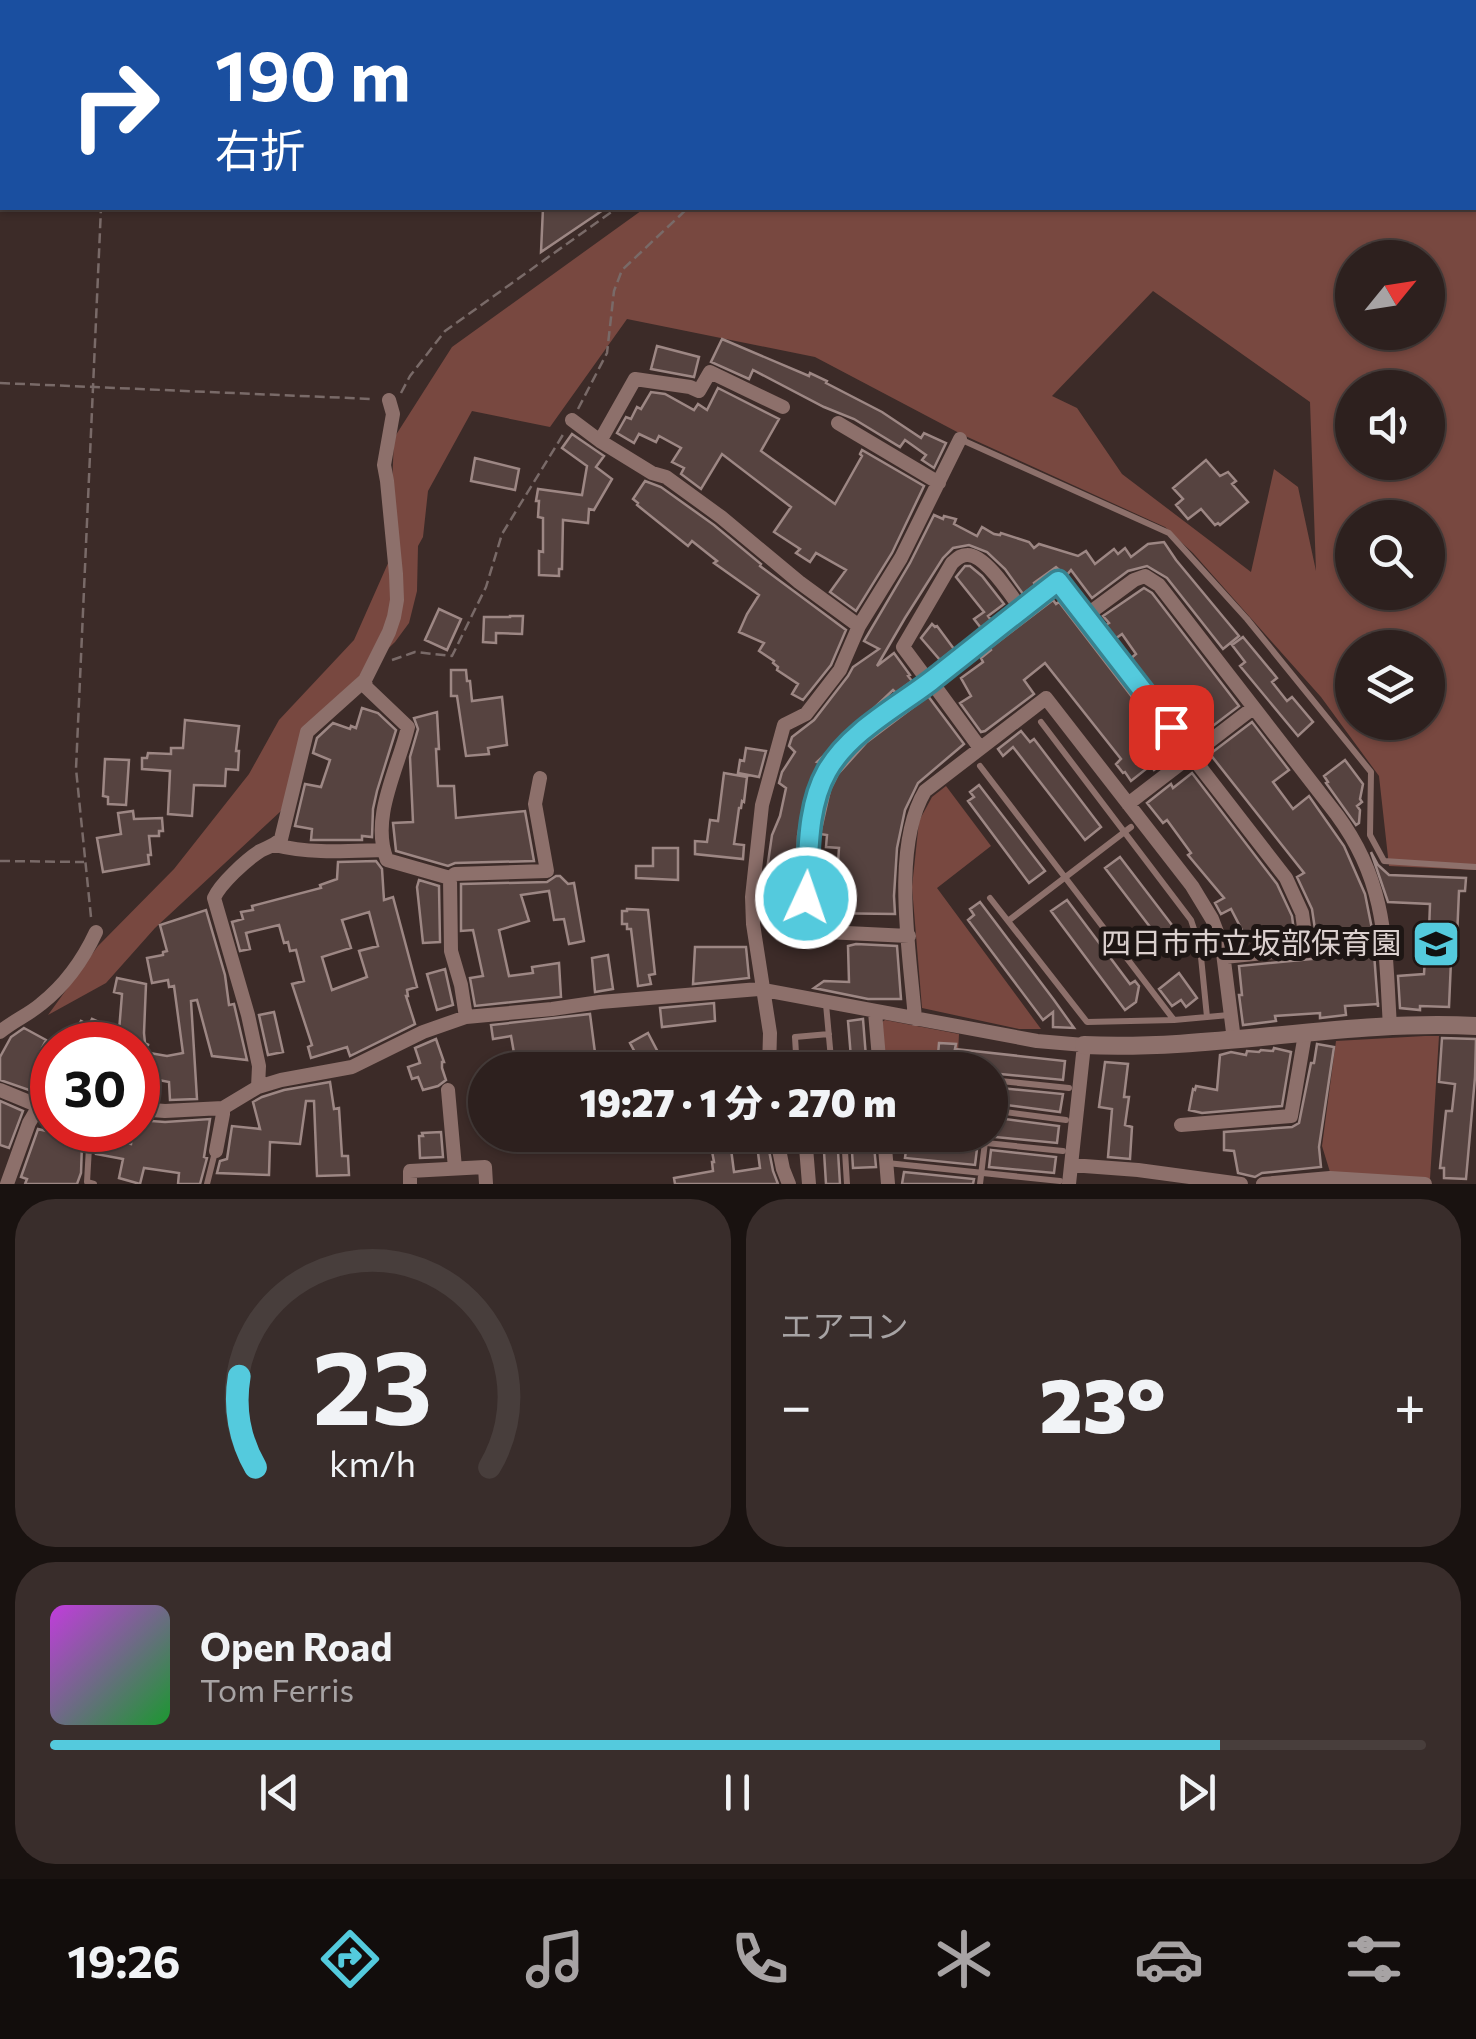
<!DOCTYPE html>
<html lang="ja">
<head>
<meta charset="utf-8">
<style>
  body { margin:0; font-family:Commissioner,"Noto Sans JP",sans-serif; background:#392d2b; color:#f1f3f6; height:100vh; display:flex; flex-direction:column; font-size:38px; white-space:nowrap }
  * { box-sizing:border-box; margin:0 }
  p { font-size:32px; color:#a7a3a4 }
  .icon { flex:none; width:55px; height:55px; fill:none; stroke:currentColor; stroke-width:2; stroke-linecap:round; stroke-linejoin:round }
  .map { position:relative; height:1184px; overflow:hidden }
  .panel { display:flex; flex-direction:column; gap:15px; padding:15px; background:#191210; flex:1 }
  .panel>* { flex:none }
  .top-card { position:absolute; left:0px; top:0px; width:1478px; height:210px; box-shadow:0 2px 8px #0004,0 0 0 2px #483e3c; background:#1a4fa0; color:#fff; overflow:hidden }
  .needle { width:65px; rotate:60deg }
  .buttons { position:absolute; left:1335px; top:240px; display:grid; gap:20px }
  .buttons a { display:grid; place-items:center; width:110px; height:110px; border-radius:50%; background:#2d201e; box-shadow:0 2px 8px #0004,0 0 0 2px #483e3c; font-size:50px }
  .speed { position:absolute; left:30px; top:1022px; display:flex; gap:20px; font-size:50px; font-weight:700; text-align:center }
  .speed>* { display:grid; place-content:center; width:130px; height:130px; border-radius:50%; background:#2d201e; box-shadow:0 2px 8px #0004,0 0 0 2px #483e3c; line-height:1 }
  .speed .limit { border:15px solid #d22; background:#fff; color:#111 }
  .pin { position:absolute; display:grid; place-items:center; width:85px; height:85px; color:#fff; margin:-42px; border-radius:20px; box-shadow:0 5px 15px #0006 }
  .me { position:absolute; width:110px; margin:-55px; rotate:3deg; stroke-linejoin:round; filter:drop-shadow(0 0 8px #0008) }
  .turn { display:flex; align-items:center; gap:35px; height:210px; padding:0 50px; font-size:45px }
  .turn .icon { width:130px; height:130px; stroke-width:2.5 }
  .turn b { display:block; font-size:70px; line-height:85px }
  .big { font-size:75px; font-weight:800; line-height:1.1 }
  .panel .card { flex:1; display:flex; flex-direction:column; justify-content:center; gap:15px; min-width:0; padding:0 35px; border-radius:40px; background:#392d2b }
  .panel .dial { align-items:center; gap:0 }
  .dial svg { height:260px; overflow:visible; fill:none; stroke:#483e3c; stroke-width:7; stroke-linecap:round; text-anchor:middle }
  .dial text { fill:#f1f3f6; stroke:none }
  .song { display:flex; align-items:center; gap:30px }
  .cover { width:120px; height:120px; border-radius:15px; background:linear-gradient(135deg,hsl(290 70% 55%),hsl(130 70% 35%)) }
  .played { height:10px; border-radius:5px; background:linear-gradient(90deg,#54cadd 85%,#483e3c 85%) }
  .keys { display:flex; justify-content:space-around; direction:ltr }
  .heat { display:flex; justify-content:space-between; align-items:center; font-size:55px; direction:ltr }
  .panel .tiles { flex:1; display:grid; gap:15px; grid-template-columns:1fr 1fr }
  .card:last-child { grid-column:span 2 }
  .trip { position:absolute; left:468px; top:1052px; width:540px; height:100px; border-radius:50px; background:#2d201e; box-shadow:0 2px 8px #0004,0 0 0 2px #483e3c; font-weight:800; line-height:100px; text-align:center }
  .tab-bar { display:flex; height:160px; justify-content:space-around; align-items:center; background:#120d0c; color:#a7a3a4 }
  .tab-bar .icon { width:70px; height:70px }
  .tab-bar .on { color:#54cadd }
  .tab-bar b { font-size:45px; color:#f1f3f6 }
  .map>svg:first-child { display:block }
  .green { fill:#784840; fill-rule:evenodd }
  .building { fill:#564340; stroke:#9d8784; stroke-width:2.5; fill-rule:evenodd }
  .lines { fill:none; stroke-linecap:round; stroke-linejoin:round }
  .trunk-tunnel { stroke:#544441; stroke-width:22; stroke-dasharray:22 11; stroke-linecap:butt }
  .path { stroke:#796a68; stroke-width:2.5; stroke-dasharray:10 5; stroke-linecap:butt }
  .service { stroke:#8d706b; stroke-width:6 }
  .minor { stroke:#8d706b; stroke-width:14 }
  .tertiary { stroke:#8d706b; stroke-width:18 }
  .route-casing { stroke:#378390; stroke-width:25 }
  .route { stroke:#54cadd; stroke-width:18 }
  .labels { text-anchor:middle; stroke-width:10; stroke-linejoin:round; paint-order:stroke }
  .poi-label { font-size:30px; fill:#dbd0ce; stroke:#1e1614; text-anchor:end }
</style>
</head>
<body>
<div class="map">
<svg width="1476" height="1184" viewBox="0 0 1476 1184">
  <rect width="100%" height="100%" fill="#3c2b28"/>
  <path class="green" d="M751,0H1476V870L1389,866L1379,776L1321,697L1193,553L1165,527L961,434L815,357L627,319L550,427L472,411L428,491L423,537L418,546L417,591L409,623L395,642L305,728L281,811L155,928L106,983L48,1015L98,946L174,869L249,774L279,720L354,640L389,561L394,438L452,347L645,208H1475V2H750ZM1352,258H1428V332H1352ZM1153,291L1310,402L1316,571L1298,487L1274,469L1251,572L1122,474L1077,408L1052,396ZM1352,388H1428V462H1352ZM1352,518H1428V592H1352ZM1352,648H1428V722H1352Z
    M946,786L991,846L937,888L1041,1029H1019L922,1008L912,887L919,821L932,797Z
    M885,1020L959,1034L957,1070H927L884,1065L882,1022Z
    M1425,1036H1439L1430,1179L1330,1172L1322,1146L1336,1041Z"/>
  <path class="building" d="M543,208H606L541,252Z
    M722,339L809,376L810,373L827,381L826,383L882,412L921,438L924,433L946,443L934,468L922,460L926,455L905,440L900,447L854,419L824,407L753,370L749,379L711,362Z
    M657,346L699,357L694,377L651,369Z
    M718,388L779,419L761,451L835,504L862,456L860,454L862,450L924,486L892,553L856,611L830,592L846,570L816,553L810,562L796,553L800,549L774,532L791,507L722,454L701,489L681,474L684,468L672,462L681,448L659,436L656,442L639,434L634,443L617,433L626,417L631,419L637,407L641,409L651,392L665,394L694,410L698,404L707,410Z
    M572,434L604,456L596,467L612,479L594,510L589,509L588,523L563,520L562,569H559V576L539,575V551L543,552V518L538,517L539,501H536L538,489L582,495L587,466L562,448Z
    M475,458L519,469L515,490L471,481Z
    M1206,460L1220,476L1228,472L1236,481L1232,484L1248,502L1220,525L1218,523L1215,525L1201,509L1188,519L1176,505L1183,499L1173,488Z
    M645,481L661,487L714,525L761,564L760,566L846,630L831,665L803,700L792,694L798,684L777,670L778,667L773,663L774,661L759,651L764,643L739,632L747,614L759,595L714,563L717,561L692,541L688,546L637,505L638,503L633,499Z
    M934,515L943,519L944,516L956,519L954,524L977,536L982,527L994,534L1000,535L1001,533L1029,542L1034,548L1039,544L1078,556L1086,551L1095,564L1114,549L1118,554L1125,548L1131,557L1148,544L1164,542L1176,560L1239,636L1223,649L1167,578L1147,566L1128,571L1092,598L1071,570L1066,576L1056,567L1034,583L1035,585L1023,594L1005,569L987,552L969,545L953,548L943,558L905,618L877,666L894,653L910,675L908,676L912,681L896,693L893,690L817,762L820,763L805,798L798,836L795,934L775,933L776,917L763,916V897L772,835L780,816L786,788L779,783L782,772L795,752L789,746L792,737L814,720L848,676L853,667L879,649L864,641L910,563Z
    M965,566H970L982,576L1004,604L988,616L991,620L981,628L974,619L984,612L956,577Z
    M1144,588L1152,593L1239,706L1193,741L1130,659L1136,654L1122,634L1115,639L1104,626L1109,623L1103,616Z
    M1053,600L1056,604L1059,602L1176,754L1154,770L1151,765L1131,781L1125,772L1123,773L1116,764L1121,759L1045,663L1024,680L1034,694L985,731L981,732L960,703L971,696L961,678L983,662L981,658L991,650L990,648Z
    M439,609L461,619L447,650L425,640Z
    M510,616H523L522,634L496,633V643L483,642L484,617H510Z
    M932,624L935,627L937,626L954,649L940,660L921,638Z
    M1243,637L1277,678L1272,682L1287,701L1292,697L1313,722L1298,736L1240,666L1245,662L1232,645Z
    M451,670H466L467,681H470L472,701L502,697L507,745L488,748L489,754L466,756L457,696H451Z
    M928,696L964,744L918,783L905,810L897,848L894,896L895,914L816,913L817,877L837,878L839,848L826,847L827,835L820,834L830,790L838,774L867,742Z
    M362,708L378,713L396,730L377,791L373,809L372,837L362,836V840H311L312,829L295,826L305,784L321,787L330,760L313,753L317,738L333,723L350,729L351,726L356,728Z
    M437,712L439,749H436L438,786H454L456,818L525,811L534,861L455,863L448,866L396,851L393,823L413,822L410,757L418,729L414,718Z
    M185,720L239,726L236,751H239L238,770L226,769L225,786L194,785L192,816L168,814L170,771L142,769V758H147L148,753L171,754V748H183Z
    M1252,722L1289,770L1273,782L1293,809L1309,796L1344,846L1365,894L1372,929L1316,936L1312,909L1297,877L1304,873L1210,754Z
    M1021,731L1030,742L1034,739L1101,827L1085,840L1013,747L1003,756L998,749Z
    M746,748L766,751L759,777L738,773L740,760L744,761Z
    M105,759L129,760L126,805L108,804V797L103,796Z
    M1345,760L1363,784L1360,799L1362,802L1357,806L1360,810L1359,823L1356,825L1326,783L1328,782L1324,776Z
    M724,773L747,777L744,802L742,801L741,808H739L734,844L744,845L743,859L695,854V841L707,842L710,820L718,821Z
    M1192,773L1277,884L1292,916L1295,939L1253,943L1251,933L1245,936L1231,909L1221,914L1215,903L1224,898L1188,855L1191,853L1167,820L1163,823L1147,803L1171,784L1173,788Z
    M979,785L1045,871L1029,883L968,801L974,797L970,792Z
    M133,811L134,819L162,818L163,831H159V836H149L151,855H148L149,864L103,872L97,838L121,834L118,813Z
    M653,848H678V880L636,878V866H653Z
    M1371,852L1378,865L1389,875L1466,878L1465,891H1459L1456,961H1451L1449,1007L1420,1006V1010L1400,1008L1398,976L1424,974L1425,956L1428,957L1430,904L1388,902Z
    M1120,857L1188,946L1173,957L1105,868Z
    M376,861L382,869L384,900L393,897L417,987L407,990L408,996H406L415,1024L350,1056L347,1047L311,1058L308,1047L312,1045L292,984L304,981L296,950L290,951L288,942L284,943L279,925L246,933L250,949L240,951L232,922L243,919L241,912L253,910L252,906L321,888L320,885L337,879L338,862ZM369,912L378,946L359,951L367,977L332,990L322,957L351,948L342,920Z
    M556,876H560L568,884L574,883L584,941L569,944L564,919L554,920L549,891L521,895L529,921L499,930L509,976L533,973L532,967L559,963L561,997L475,1006L470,978L483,976L473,930L461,931V884L547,882Z
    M419,880L439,886L440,942L423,943L417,887Z
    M1067,900L1130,984L1135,981L1139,986L1136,1002L1125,1010L1051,911Z
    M980,902L1054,1000L1074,1028L1053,1027V1012L1043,1020L968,920L974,915L970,909Z
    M627,909L648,910L655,974L649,975L651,984L638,986L631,929H627V924H622V911H627Z
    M206,910L225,975L229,1005L234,1004L247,1060L212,1056L197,1000L191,1001L197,1099L170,1100L169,1082L138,1076V1051L167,1056L183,1053L174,986L169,987L168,980L152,983L147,958L163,955V952L167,951L160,925Z
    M856,944L897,946L901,999H868L814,988L824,981L849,982L848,946Z
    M695,947H746L749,978L693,984Z
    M1374,953L1378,1007V1004L1345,1006L1346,1015L1320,1018V1013L1275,1016L1276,1021L1243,1025L1239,995H1242L1239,966Z
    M608,955L613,989L595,992L592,958Z
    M445,969L453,1005L437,1010L427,974Z
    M1179,973L1197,998L1186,1007L1181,1000L1172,1006L1159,989Z
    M117,978L146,984L144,1033L145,1043L149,1045H88L73,1038L81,1021L89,1025L92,1019L119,1031L122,994L114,992Z
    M714,1003L715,1021L662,1027L660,1008Z
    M274,1012L283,1052L268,1055L259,1015Z
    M590,1014L597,1068L580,1070H517L511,1036L493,1039L491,1025Z
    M863,1019L867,1070H852L848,1021Z
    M24,1028L46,1040L40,1052L52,1058V1098L0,1080V1057L11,1037Z
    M648,1033L661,1058L643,1067L630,1043Z
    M1442,1038L1476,1039L1475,1077L1466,1179L1444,1178V1168H1440L1446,1111H1452L1455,1084L1439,1082Z
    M436,1039L444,1062H442V1068L446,1080L438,1086L423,1090L418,1077L412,1079L408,1067L420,1063L415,1048Z
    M939,1043L956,1044L955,1049L1065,1061L1063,1080L990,1073V1068L953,1065V1068L937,1067Z
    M1317,1044L1334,1047L1319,1147L1321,1167L1262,1173L1255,1177L1238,1173L1234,1151L1224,1150V1132L1292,1127L1299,1123L1311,1063H1314Z
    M1274,1048L1291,1052L1282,1106L1202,1113L1189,1110L1193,1089L1195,1090L1196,1086L1217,1090L1220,1055L1231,1052L1246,1055L1247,1051L1259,1052L1261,1050L1273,1051Z
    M705,1054L706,1068L667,1070L665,1059Z
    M1105,1062L1128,1064L1124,1097H1129L1125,1125L1132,1127L1130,1159L1108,1157L1112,1109L1099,1107Z
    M330,1082L334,1109L339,1108L342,1156H348L349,1175L317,1176L314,1101H306L300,1144L270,1142L269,1175L217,1173L220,1161L227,1159L232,1126L260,1129L253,1102L262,1097L284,1090Z
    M990,1087L1063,1094L1060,1112L990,1103Z
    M0,1101L23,1111L9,1148L0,1145Z
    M990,1117L1059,1126L1057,1143L975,1135H990Z
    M210,1119L204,1157L207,1158L200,1184H178L179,1173L144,1168L140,1184L119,1178L123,1159L96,1154L97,1130H108L106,1139L131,1144L133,1130H138V1120L165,1122Z
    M38,1129L67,1136L66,1139L82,1144L81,1173L77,1184H25L27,1179L21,1177Z
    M441,1132L443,1157L420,1158L419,1136H423L422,1133Z
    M709,1135H766L773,1171L778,1184H675L674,1178L713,1171L712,1162H714ZM757,1145L760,1168L734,1172L731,1149Z
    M823,1135H837L840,1184H826Z
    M851,1135H873L876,1167L853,1168Z
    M907,1142L977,1149L975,1165L905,1158Z
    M991,1150L1056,1157L1054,1173L989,1167Z
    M904,1172L974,1179L973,1184H902Z"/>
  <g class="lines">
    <path class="trunk-tunnel" d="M1441,0L1443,2
      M1475,39L1476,40"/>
    <path class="path" d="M110,2V0
      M729,2L730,0
      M784,2L785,0
      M0,383L372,399
      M401,393L410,376L445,331L617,208
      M578,409L607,353L614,291L622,270L688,208
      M392,660L415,652L452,656L486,587L502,534L564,433
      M0,861L84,862
      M91,917L76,769L101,208"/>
    <path class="service" d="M962,440L1169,533L1247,619L1371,772L1370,835L1384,861L1476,867
      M1041,722L1191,920L1200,947L1207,1017L1229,1015
      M980,766L1174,1020L1087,1022L990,898
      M1008,921L1131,827
      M826,1004L832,1070
      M1174,1020L1207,1017
      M880,1067L904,1070
      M797,1070L795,1037L829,1034
      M990,1080L1069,1088
      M990,1110L1066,1120
      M90,1130L87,1182L94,1184
      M844,1135L847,1184
      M908,1135L1063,1151
      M887,1163L1060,1181
      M207,1184L215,1152
      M980,1184L985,1142"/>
    <path class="minor" d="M572,420L600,441L652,473L666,477L721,517L799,582L859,626
      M838,423L939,483
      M600,441L635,379L690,387L699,391L710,372L783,407
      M1084,617L1286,878L1302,913L1307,948
      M365,680L366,687L408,727C398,769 370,818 387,860L450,878L451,951L461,985L466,1017
      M931,681L980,748
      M929,682L903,647L952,563C957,559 960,555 967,555C985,554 1011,595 1021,609
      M1128,804L1253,708
      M275,845C310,854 347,851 383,850
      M450,878L455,874L547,871L535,804L540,778
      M909,936L805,931C807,888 804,825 820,786C840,738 891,712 930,681C973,648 1015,614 1057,581L1084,617L1134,580L1145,576L1159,585L1337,815C1388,884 1385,946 1390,1027
      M1224,957L1384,941
      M875,1012L880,1070
      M915,1019C910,954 891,848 925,791L1046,698L1192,886L1212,919L1222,945L1234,1040
      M0,1032C13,1021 28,1015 41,1004C65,985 83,960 96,932
      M769,1070L770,1033L753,924L752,897L762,805L784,725L806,714L840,670L859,626L901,558L960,439
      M258,1087L259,1066L248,1015L214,898C220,884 246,860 260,851C268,847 274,846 281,839L307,732L365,680L389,632L394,617L397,600L396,574L387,481L384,465L393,414L389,400
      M0,1090L39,1106L52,1109
      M448,1090L455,1168
      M138,1109L165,1111L223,1108L258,1087L281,1080L352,1067L423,1032L466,1017L552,1009L600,1002L759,989L1037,1041L1084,1045L1069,1184
      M1181,1125L1291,1116L1305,1034
      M776,1135L783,1169L789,1184
      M805,1135L809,1184
      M884,1135L888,1184
      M216,1151L223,1114V1108
      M1071,1165L1138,1170L1241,1184
      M7,1184L29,1123L39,1106
      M410,1184V1171L485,1167L486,1184
      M1263,1184L1330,1178L1425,1184"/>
    <path class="tertiary" d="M1084,1045C1215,1051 1345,1019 1476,1026"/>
  </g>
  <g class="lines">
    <g class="route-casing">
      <path id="route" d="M806,898C809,856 806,808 827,771C849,732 897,707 931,681C973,648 1015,614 1058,581L1171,727"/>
    </g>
    <use href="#route" class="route"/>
  </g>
  <defs>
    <g id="school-square" transform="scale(2.5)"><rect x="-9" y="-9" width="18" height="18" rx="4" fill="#54cadd" stroke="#1e1614"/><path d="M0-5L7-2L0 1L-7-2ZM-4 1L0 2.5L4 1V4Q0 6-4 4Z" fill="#111"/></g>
  </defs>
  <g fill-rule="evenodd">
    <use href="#school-square" x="1436" y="944"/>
  </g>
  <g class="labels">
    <g class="poi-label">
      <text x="1401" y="954">四日市市立坂部保育園</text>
    </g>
  </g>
</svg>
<div class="buttons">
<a><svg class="needle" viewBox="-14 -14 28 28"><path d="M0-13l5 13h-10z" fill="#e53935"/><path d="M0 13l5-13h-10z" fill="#a7a3a4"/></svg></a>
<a><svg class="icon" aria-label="sound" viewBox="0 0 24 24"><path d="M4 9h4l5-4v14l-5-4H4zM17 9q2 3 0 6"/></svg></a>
<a><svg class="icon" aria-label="search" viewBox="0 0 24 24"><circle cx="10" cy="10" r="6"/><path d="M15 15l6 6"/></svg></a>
<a><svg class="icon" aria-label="layers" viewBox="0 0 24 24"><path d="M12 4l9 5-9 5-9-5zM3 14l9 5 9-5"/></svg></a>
</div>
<div class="speed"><div class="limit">30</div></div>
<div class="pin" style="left:1171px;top:727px;background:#d93025"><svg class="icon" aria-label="arrive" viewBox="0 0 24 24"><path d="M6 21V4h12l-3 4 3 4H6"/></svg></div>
<svg class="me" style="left:806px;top:898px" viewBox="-20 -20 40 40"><circle r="17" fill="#54cadd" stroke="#fff" stroke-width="3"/><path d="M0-11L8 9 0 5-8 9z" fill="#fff"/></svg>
<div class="trip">19:27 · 1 分 · 270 m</div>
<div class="top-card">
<div class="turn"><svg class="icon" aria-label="right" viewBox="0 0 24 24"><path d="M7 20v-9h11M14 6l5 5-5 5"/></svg><div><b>190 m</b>右折</div></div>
</div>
</div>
<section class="panel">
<div class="tiles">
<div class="card dial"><svg viewBox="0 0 100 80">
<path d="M14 69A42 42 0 1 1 86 69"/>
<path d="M14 69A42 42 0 0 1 9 41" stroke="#54cadd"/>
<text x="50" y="56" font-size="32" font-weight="700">23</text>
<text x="50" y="72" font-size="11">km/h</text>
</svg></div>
<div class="card"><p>エアコン</p>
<div class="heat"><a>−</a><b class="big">23°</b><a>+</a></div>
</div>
<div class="card">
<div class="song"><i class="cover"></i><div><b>Open Road</b><p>Tom Ferris</p></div></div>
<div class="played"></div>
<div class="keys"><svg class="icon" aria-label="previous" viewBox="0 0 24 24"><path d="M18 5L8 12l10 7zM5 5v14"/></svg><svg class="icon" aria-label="pause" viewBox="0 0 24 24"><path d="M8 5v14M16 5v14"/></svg><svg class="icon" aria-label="next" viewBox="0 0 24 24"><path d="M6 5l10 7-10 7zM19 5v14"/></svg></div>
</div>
</div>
</section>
<nav class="tab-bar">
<b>19:26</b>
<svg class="icon on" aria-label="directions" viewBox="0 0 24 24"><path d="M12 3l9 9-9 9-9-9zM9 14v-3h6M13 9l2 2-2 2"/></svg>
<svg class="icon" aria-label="music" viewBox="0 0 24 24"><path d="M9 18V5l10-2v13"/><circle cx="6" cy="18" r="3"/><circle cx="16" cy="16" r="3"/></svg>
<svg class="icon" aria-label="phone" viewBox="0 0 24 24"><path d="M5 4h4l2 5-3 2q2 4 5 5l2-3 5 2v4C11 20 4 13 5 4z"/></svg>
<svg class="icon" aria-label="climate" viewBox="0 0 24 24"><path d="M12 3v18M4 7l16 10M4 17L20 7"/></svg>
<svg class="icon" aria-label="car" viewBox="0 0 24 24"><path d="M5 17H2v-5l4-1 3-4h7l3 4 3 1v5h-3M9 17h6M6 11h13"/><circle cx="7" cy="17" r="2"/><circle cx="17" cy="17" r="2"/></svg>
<svg class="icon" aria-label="filters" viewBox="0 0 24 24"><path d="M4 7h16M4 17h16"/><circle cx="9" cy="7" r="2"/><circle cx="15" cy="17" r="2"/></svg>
</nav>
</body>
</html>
